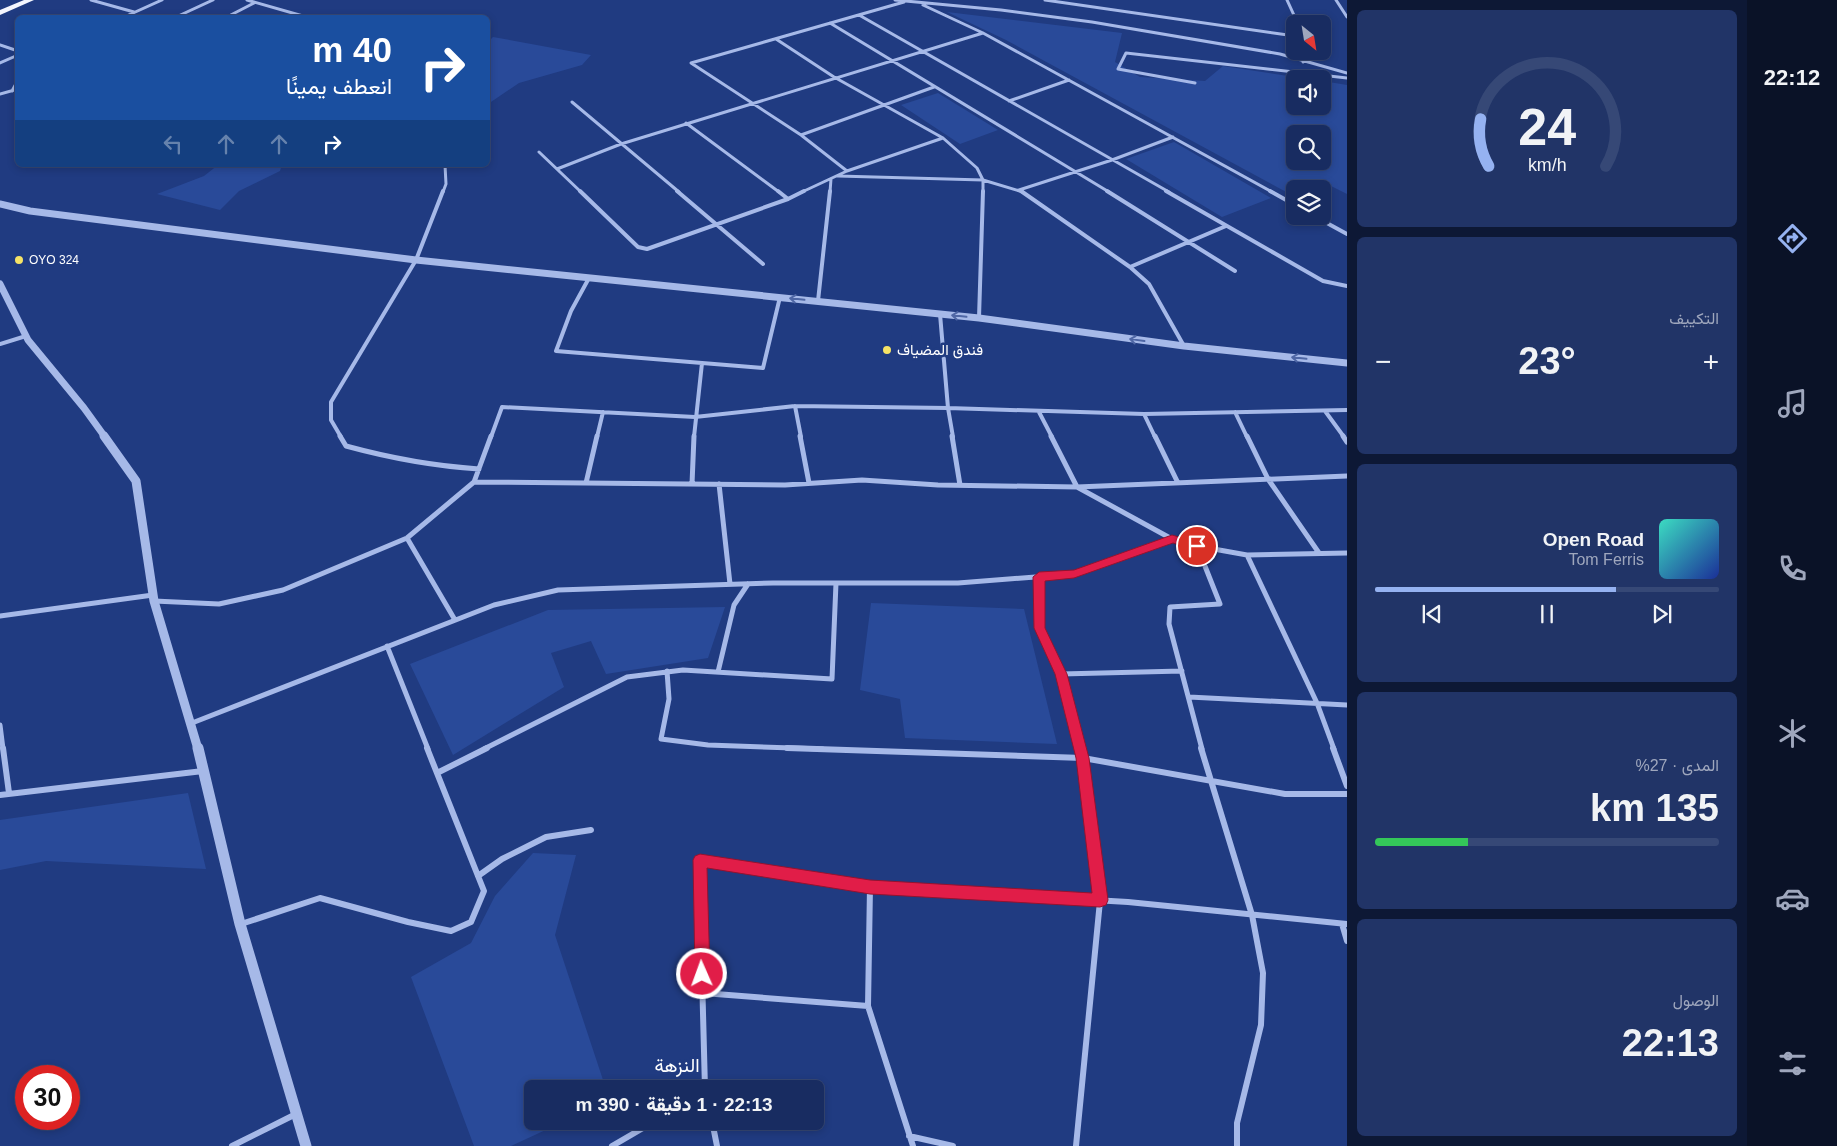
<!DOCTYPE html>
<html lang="ar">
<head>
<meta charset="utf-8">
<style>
  body { margin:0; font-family:Helvetica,Vazirmatn,sans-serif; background:#213467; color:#f1f3f6; direction:rtl; height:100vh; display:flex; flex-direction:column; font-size:19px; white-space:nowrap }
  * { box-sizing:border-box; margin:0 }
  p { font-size:16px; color:#9fa7bd }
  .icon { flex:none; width:28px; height:28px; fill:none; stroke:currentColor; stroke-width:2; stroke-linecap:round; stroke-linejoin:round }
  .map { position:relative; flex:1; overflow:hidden; direction:ltr }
  .side { display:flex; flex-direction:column; gap:10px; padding:10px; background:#0d1835; width:400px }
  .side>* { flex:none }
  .top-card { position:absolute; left:15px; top:15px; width:475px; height:152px; border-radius:8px; box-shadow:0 2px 8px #0003,0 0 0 1px #364876; direction:rtl; background:#1a4fa0; color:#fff; overflow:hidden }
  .needle { width:32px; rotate:150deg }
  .controls { position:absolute; left:1286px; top:15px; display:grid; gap:10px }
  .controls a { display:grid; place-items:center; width:45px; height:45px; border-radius:8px; background:#182c61; box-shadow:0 2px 8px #0003,0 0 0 1px #364876; font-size:25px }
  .speed { position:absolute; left:15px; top:1065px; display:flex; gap:10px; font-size:25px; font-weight:700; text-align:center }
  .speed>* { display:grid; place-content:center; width:65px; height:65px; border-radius:50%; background:#182c61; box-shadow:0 2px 8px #0003,0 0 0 1px #364876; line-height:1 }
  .speed .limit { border:8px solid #d22; background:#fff; color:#111 }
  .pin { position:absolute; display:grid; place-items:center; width:42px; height:42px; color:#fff; margin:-21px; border:2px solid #fff; border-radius:50%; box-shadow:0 1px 5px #0007 }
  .me { position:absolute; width:55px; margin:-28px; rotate:358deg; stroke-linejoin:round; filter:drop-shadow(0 0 4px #0008) }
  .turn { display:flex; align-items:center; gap:18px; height:105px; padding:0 15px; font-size:22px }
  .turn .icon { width:65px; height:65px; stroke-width:2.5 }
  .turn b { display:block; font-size:35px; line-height:42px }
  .lanes { display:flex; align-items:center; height:48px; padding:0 15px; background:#0003; justify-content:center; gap:25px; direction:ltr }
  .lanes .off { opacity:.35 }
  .big { font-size:38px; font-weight:800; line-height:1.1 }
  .side .widget { flex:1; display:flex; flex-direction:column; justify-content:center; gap:8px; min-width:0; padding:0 18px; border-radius:8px; background:#213467 }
  .side .dial { align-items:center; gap:0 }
  .dial svg { height:130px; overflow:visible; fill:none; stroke:#364876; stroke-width:7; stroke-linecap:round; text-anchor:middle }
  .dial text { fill:#f1f3f6; stroke:none }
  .song { display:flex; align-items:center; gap:15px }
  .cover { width:60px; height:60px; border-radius:8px; background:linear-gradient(135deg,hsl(170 70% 55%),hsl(230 70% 35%)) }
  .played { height:5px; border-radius:2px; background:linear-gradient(90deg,#95b2f1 70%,#364876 70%) }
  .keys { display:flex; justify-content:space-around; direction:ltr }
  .heat { display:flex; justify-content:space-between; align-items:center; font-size:28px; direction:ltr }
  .charge { height:8px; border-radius:4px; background:linear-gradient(90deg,#34c759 27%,#364876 0) }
  .trip { position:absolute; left:524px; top:1080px; width:300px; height:50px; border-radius:8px; background:#182c61; box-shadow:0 2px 8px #0003,0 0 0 1px #364876; font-weight:800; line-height:50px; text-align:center; direction:rtl }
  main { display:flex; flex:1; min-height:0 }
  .tabs { display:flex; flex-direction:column; width:90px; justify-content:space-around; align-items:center; background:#0a1227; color:#9fa7bd }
  .tabs .icon { width:35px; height:35px }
  .tabs .selected { color:#95b2f1 }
  .tabs b { font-size:22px; color:#f1f3f6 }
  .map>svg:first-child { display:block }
  .green { fill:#294a99; fill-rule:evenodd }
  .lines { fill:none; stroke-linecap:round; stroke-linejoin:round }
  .minor-far3 { stroke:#a6b9e8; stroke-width:3 }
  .minor-far2 { stroke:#a6b9e8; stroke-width:4 }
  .minor-far1 { stroke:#a6b9e8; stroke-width:5 }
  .minor { stroke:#a6b9e8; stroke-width:6 }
  .tertiary-far2 { stroke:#a6b9e8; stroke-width:7 }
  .tertiary-far1 { stroke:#a6b9e8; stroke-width:9 }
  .tertiary { stroke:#a6b9e8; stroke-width:11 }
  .trunk { fill:#f4f6fe; fill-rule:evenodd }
  .oneway { stroke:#4f67a5 }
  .route { fill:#e11d48; stroke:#92132f }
  .poi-dot { fill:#f6e366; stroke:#203b81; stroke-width:2 }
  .labels { text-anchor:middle; stroke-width:5; stroke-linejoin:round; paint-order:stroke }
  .far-poi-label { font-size:12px; fill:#fff; stroke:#203b81; text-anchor:start }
  .poi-label { font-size:15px; fill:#fff; stroke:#203b81; text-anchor:start }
  .near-neighbourhood-label { font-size:19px; fill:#fff; stroke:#203b81 }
</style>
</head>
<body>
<main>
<nav class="tabs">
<b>22:12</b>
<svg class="icon selected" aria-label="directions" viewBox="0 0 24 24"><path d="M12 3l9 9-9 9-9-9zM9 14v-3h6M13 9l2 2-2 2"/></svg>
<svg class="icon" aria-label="music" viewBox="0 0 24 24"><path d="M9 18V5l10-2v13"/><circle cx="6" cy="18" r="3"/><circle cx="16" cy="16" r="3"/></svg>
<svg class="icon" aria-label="phone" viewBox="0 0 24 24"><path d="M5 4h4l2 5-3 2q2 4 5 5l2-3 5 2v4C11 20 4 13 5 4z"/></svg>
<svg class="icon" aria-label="climate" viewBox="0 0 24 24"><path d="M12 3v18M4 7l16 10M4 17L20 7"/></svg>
<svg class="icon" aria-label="car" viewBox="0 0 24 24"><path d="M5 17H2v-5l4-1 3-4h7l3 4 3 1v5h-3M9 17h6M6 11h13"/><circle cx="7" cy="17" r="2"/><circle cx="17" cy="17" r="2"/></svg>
<svg class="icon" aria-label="filters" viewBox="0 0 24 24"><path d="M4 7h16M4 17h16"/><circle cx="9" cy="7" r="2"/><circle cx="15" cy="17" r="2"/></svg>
</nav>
<section class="side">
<div class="widget dial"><svg viewBox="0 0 100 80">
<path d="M14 69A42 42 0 1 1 86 69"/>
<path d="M14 69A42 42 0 0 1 9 40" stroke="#95b2f1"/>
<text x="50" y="56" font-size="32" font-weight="700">24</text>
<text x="50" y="72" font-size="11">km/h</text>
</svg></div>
<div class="widget"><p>التكييف</p>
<div class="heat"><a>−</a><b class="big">23°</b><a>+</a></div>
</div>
<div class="widget">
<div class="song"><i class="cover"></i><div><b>Open Road</b><p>Tom Ferris</p></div></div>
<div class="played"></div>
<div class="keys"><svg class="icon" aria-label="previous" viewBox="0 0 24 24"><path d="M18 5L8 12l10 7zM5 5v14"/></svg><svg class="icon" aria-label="pause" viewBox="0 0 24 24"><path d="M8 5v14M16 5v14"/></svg><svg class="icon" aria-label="next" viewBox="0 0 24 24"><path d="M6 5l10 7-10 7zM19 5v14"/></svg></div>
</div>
<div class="widget"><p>المدى · 27%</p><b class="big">135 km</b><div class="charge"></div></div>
<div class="widget"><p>الوصول</p><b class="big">22:13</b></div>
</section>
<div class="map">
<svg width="1347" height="1146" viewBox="0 0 1347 1146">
  <rect width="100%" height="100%" fill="#203b81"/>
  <path class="green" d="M947,12L1122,33L1115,62L1140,77L1205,81L1223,66L1308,79H1295V106H1322L1323,81L1347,85V194L1325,183L1307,189H1295V193L1290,194L1006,40ZM1295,134H1322V161H1295Z
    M493,37L591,55L582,65L519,83L488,104V42Z
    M938,93L998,130L960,144L901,105Z
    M1174,142L1271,198L1222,217L1126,159Z
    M218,165H282L280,171L239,191L220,210L157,194L204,176Z
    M871,603L1024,609L1057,744L905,738L900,699L860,690Z
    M725,607L708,658L606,674L591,641L551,653L564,687L453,755L410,664L548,610Z
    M188,793L206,869L46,861L0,870V820Z
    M533,853L576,855L555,935L606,1089H532V1121H565L511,1146H474L411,977L471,943L495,896Z"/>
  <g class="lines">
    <path class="minor-far3" d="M91,0L134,12
      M247,0L310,18
      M895,0L1001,10L1092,22L1280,54L1347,73
      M1045,0L1295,36
      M1287,0L1298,24
      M1336,0L1347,17
      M923,5L983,33L1272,192
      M859,15L1169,192
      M122,18L162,0
      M174,18L213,0
      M225,18L254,3
      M830,23L1109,192
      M776,39L834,77L943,138L977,168L983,180V192
      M0,45L18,51
      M1303,62L1304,51
      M0,63L18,55
      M1195,83L1118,69L1126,53L1347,78
      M12,91L18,80
      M0,94L18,89
      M1009,101L1069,80
      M572,102L679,192
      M686,123L779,192
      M801,135L934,87
      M539,152L581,192
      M557,169L621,144L983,33
      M847,171L801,135L691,63L904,2
      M838,176L983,180L1023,192
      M1019,190L1112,160L1173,137
      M443,192L446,184L445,165
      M802,192L847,171L943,138
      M830,192L831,179"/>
    <path class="minor-far2" d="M580,191L638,247L647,249L788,199L804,191
      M677,191L763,264
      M778,191L788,199
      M1021,191L1130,267L1149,284L1184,346
      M1107,191L1235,271
      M1166,191L1323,281L1347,286
      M1270,191L1295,205
      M1314,216L1347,234
      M1130,267L1226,226
      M589,278L571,311L556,351L763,368L780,297
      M818,301L830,191
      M940,314L948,408L953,437
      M979,318L983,191
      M0,344L26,336
      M795,406L801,437
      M1325,411L1344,437
      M1039,412L1052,437
      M1235,412L1247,437
      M1144,414L1155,437
      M341,437L331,420V402L416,260L443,191
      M491,437L502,407L695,417L795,406L948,408L1144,414L1347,410
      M597,437L603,412
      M694,437L702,363"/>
    <path class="minor-far1" d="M340,436L346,446C390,458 434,466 479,469
      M800,436L809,483
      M952,436L960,485
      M1051,436L1077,487L1172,539L1197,546L1247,555L1347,553
      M1155,436L1178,483
      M1247,436L1268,479L1319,553
      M1343,436L1347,442
      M474,482L785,485L862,480L938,485L1077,487L1347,476
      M586,483L597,436
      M692,484L694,436
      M719,484L730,584
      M407,538L455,620
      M1197,546L1220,604L1170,607L1169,624L1202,749
      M1247,555L1317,703L1334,749
      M1039,577L1040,628L1061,674
      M154,601L219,604L283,590L407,538L474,482L491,436
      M0,616L153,595
      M387,646L428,749
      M667,671L669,699L661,739L708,745L823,749
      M718,672L734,605L748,584
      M1189,697L1347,705
      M192,723L494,605L558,590L773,583H958L1074,574L1172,539
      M0,725L3,749
      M484,749L627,677L683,670L832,679L836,583
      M1081,749L1061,674L1182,671"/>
    <path class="minor" d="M3,748L9,793
      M787,748L1083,758L1285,794H1347
      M1201,748L1252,915L1263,973L1261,1025L1237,1123V1146
      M1333,748L1347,786
      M437,773L487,748
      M0,795L203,771
      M478,876L502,859L546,837L591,830
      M870,887L868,1006L913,1146
      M241,924L320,898L408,922L451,931L471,922L484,891L427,748
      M1342,924L1347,941
      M703,993L868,1006
      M705,1089L699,861L870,887L1128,902L1347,924
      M712,1121L717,1146
      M909,1136L953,1146
      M232,1146L296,1114
      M612,1146L655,1121
      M1076,1146L1100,901L1080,748"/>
    <path class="tertiary-far2" d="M0,204L30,211L416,260L979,318L1184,346L1347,363
      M0,284L28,340L84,408L105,437"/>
    <path class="tertiary-far1" d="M104,436L136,481L154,601L198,749"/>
    <path class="tertiary" d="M198,748L240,924L306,1146"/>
    <path class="trunk" d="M24,0H34L0,15V10Z"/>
  </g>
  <defs><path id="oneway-shaft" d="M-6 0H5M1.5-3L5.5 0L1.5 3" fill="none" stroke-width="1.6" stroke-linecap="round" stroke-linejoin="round" transform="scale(1.25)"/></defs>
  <g class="oneway">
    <use href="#oneway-shaft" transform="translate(797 299) rotate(-174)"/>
    <use href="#oneway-shaft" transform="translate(959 316) rotate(-174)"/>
    <use href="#oneway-shaft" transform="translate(1137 340) rotate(-172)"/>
    <use href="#oneway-shaft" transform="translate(1299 358) rotate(-174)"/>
  </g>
  <path class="route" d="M1172,535L1201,543L1203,546L1197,551L1173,543L1074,578L1045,581V628L1067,674L1089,758L1108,900L1106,905L1100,907L870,894L707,868L710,974L708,979L702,982L697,979L695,974L693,860L695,856L700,854L870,880L1092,893L1076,758L1055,674L1034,628L1033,577L1039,572L1074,570Z"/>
  <g class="poi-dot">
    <circle cx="19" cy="260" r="5"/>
    <circle cx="887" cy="350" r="5"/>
  </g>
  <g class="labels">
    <g class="far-poi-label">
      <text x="29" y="264">OYO 324</text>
    </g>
    <g class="poi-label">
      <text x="897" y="355">فندق المضياف</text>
    </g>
    <g class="near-neighbourhood-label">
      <text x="677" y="1072">النزهة</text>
    </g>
  </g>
</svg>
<div class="controls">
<a><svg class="needle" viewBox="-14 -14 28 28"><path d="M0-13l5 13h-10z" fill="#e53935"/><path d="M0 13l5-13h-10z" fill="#9fa7bd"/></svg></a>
<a><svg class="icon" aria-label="sound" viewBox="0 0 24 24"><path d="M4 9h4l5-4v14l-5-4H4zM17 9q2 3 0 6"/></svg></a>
<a><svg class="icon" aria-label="search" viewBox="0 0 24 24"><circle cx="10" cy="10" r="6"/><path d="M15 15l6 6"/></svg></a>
<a><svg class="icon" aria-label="layers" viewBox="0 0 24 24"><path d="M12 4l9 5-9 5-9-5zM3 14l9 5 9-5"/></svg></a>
</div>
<div class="speed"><div class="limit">30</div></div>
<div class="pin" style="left:1197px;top:546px;background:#d93025"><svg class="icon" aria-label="arrive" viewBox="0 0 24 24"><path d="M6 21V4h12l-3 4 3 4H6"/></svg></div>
<svg class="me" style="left:702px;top:974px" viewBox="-20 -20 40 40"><circle r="17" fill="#e11d48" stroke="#fff" stroke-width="3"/><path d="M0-11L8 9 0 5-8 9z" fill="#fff"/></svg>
<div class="trip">22:13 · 1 دقيقة · 390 m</div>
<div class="top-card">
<div class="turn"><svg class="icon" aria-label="right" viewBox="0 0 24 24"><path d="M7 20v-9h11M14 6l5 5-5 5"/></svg><div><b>40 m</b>انعطف يمينًا</div></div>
<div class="lanes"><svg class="icon off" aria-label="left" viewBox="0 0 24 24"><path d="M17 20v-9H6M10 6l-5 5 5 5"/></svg><svg class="icon off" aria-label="ahead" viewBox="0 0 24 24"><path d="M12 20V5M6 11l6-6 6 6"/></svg><svg class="icon off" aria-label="ahead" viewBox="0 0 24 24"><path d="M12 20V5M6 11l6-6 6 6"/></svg><svg class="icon" aria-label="right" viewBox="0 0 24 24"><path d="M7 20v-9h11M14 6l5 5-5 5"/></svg></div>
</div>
</div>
</main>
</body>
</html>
